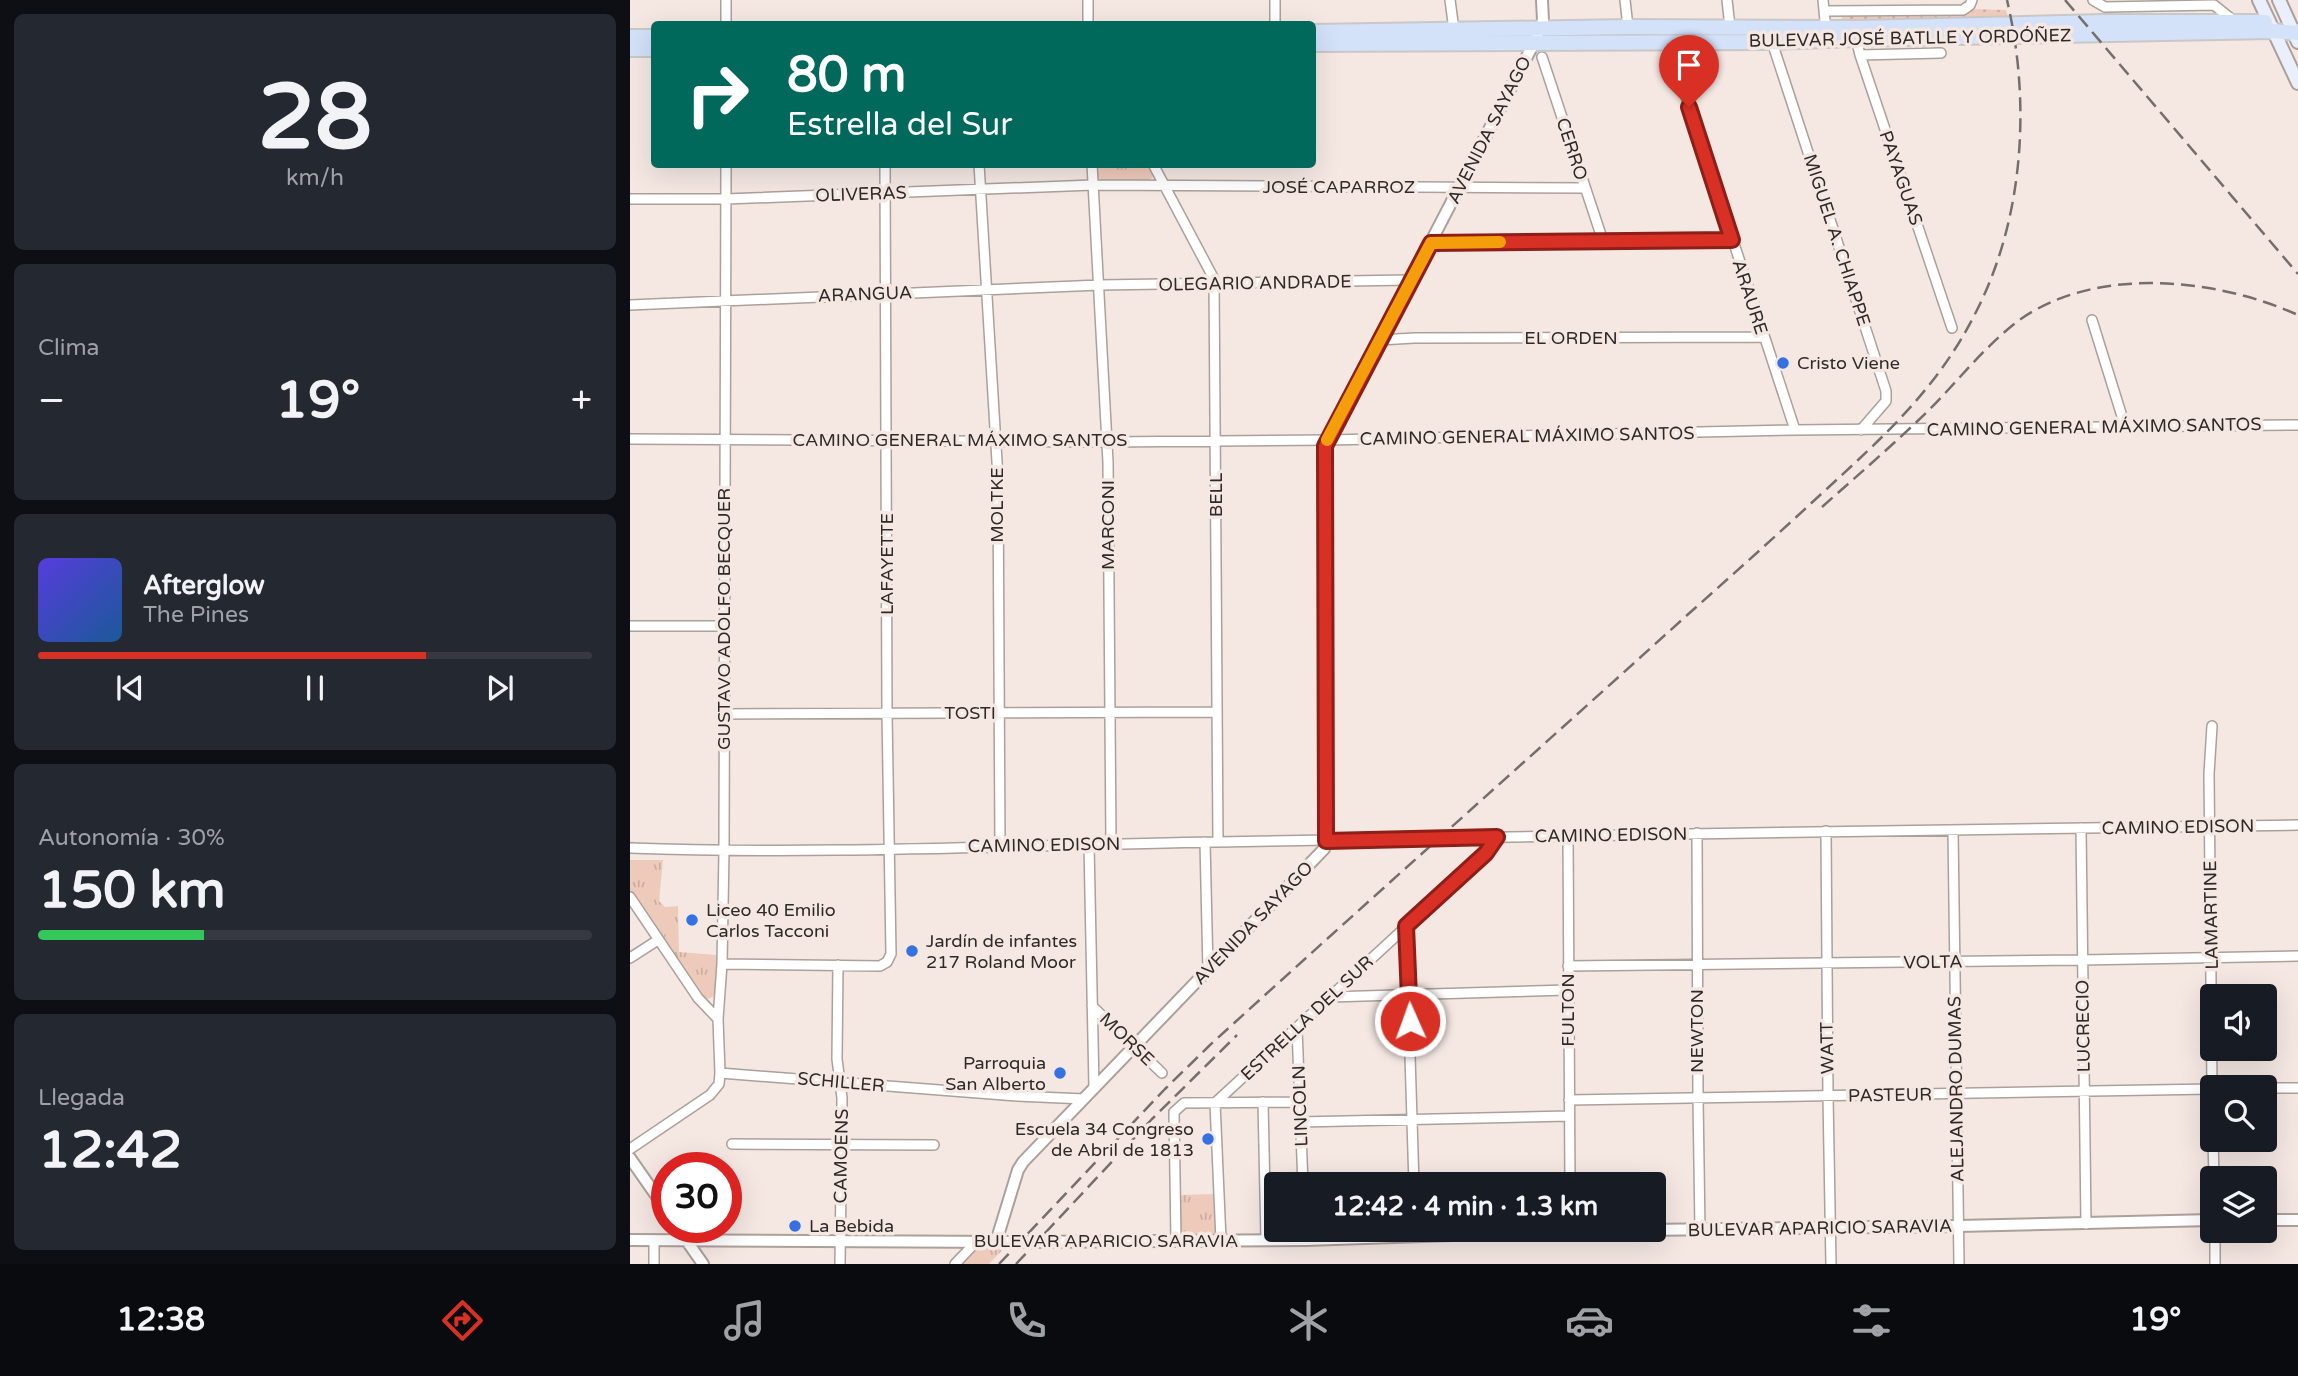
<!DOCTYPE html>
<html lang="es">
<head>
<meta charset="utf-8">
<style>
  body { margin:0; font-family:"Varela Round",sans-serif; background:#242831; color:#f1f3f6; height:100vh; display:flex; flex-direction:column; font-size:26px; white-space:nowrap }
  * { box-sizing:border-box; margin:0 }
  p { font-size:23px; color:#9ea1a6 }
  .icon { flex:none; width:38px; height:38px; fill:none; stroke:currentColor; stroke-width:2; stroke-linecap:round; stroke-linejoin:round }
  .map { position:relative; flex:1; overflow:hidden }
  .details { display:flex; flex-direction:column; gap:14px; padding:14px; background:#0d0f14; width:630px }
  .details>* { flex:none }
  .banner { position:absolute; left:21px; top:21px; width:665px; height:147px; border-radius:7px; box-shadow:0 7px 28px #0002; background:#00695c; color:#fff; overflow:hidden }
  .fabs { position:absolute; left:1570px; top:984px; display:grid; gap:14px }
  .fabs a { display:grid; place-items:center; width:77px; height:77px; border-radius:7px; background:#171b24; box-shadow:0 7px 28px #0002; font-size:35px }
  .speed { position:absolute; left:21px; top:1152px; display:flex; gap:14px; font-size:35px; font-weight:700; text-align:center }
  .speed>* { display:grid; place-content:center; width:91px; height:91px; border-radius:50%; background:#171b24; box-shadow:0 7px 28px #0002; line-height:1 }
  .speed .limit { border:10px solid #d22; background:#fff; color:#111 }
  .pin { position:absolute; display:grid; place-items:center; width:60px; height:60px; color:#fff; margin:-72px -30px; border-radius:50% 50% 50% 0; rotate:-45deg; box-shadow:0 0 7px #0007 }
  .pin .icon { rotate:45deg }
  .me { position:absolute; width:77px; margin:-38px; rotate:358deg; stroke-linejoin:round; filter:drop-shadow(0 0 5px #0008) }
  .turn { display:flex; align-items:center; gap:24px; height:147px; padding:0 21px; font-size:32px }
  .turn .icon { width:91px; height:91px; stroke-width:2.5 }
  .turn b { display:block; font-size:49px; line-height:60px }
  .big { font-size:52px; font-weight:700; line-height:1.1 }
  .details .widget { flex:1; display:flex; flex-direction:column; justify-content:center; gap:10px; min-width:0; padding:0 24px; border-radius:10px; background:#242831 }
  .details .dial { align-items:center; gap:0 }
  .dial b { font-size:91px; line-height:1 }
  .song { display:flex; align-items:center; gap:21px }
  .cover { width:84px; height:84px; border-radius:10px; background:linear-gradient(135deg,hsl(250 70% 55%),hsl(210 70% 35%)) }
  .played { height:7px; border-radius:4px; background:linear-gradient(90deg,#d93025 70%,#363941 70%) }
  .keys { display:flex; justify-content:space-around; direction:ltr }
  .heat { display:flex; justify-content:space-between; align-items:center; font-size:38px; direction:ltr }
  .charge { height:10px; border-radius:5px; background:linear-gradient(90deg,#34c759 30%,#363941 0) }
  .trip { position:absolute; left:634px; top:1172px; width:402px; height:70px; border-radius:7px; background:#171b24; box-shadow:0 7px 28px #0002; font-weight:700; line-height:70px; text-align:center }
  .menu { display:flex; height:112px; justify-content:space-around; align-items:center; background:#090b0e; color:#9ea1a6 }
  .menu .icon { width:49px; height:49px }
  .menu .selected { color:#d93025 }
  .menu b { font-size:32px; color:#f1f3f6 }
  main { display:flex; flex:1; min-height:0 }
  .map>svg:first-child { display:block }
  .grass { fill:url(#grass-dots) }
  .park { fill:url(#park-tufts) }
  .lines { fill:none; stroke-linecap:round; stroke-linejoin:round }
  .minor-casing { stroke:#aca09b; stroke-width:12 }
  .tertiary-casing { stroke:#aca09b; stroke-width:14 }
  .secondary-casing { stroke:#aca09b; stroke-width:16 }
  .primary-casing { stroke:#c9c8c7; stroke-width:18 }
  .minor { stroke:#fff; stroke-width:9 }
  .tertiary { stroke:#fff; stroke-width:10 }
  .secondary { stroke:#e9f0fc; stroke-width:12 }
  .primary { stroke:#d3e1f9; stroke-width:14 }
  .rail { stroke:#756e6a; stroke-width:2.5; stroke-dasharray:14 7; stroke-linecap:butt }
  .route-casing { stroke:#8d1f18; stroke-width:18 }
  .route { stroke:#d93025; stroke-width:12 }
  .slow { stroke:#f59e0b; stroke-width:12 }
  .poi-dot { fill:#3571e0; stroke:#f5e8e3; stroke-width:2.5 }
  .labels { text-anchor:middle; stroke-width:7; stroke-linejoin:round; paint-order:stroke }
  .street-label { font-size:18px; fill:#2f2a28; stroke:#f5e8e3 }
  .poi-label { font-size:18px; fill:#2f2a28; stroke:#f5e8e3; text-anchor:start }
</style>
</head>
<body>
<main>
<section class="details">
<div class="widget dial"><b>28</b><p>km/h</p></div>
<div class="widget"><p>Clima</p>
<div class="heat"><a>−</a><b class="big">19°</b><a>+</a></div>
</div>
<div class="widget">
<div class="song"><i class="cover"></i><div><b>Afterglow</b><p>The Pines</p></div></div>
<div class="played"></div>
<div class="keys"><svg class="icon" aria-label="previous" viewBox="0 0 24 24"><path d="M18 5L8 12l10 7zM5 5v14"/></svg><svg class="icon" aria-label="pause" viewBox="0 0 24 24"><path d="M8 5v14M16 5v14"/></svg><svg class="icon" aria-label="next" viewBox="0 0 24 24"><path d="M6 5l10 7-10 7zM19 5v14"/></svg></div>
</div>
<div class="widget"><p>Autonomía · 30%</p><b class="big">150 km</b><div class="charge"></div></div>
<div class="widget"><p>Llegada</p><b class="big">12:42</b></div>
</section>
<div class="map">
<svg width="1668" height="1264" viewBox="0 0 1668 1264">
  <defs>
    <pattern id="grass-dots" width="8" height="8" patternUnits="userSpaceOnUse" patternTransform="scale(1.75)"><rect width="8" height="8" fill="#eecabb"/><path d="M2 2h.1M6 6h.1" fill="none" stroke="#ccaea1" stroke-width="1.8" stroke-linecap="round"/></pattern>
    <pattern id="park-tufts" width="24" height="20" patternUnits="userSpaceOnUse" patternTransform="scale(1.75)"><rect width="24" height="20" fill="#eecabb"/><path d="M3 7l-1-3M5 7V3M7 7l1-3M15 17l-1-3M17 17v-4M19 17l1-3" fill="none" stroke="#ccaea1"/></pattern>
  </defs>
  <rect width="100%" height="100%" fill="#f5e8e3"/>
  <path class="grass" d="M1341,9L1376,10L1378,17L1212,21L1211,15Z"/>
  <path class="park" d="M466,165H519L523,177L517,181L471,180L467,176Z
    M0,860H33L29,901L35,907L48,906L49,952L86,955L87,987L83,997L77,999L70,994L0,890Z
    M587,1194V1235L549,1236L548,1195Z
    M377,1245L359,1264H328L345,1246Z"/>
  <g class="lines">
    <g class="minor-casing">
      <path id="minor" d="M458,0V24
        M645,0V24
        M820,0L824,30
        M995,0L998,27
        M1097,0L1100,27
        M1193,0L1196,31
        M1463,0L1475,7L1584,5L1604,21
        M1195,11L1333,10L1340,5L1342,0
        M96,24V0
        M1225,34L1230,55L1322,328
        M1142,42L1256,391V401L1231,430
        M1043,43L1042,54L1165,430
        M1230,55L1311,53
        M912,57L973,241
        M349,164L368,478L370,847
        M462,164L478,462L481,844
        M523,164L584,279L588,842
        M0,199H96L463,185L955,188
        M801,243L1102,240
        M0,305L470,285L780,280
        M1462,320L1495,426
        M750,340L784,338L1133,337
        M0,439L477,442L697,440L1165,430L1668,425
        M0,626H94
        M93,714L587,712
        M1582,726L1579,774L1582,1087
        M1451,828L1456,1224
        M1323,830L1329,1264
        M1196,831L1198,1096L1201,1264
        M1067,833L1068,1098L1070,1230
        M938,836L940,1185
        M575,842L578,971
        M459,845L464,1088
        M0,848C195,855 391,845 587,842C947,835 1308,830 1668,825
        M0,897L68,998L88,1019
        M776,926L784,1185
        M0,958L28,940
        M92,964L250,966L257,962L261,954L257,713L255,164
        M208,965L207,1059L212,1098L210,1264
        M938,966L1451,960L1668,956
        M699,997L938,990
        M462,1006L532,1073
        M667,1028L673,1185
        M90,1073L387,1096L454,1099
        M1634,1088H1668
        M939,1100L1582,1089
        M633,1102L636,1240
        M670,1122L939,1116
        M1583,1139L1584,1178
        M102,1144L304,1145
        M0,1149L80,1095L89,1084L90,1073L88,1019L92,964L94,851L96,164
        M591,1240L585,1103L856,853L867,837
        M546,1241L544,1112L554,1103L669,1102
        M24,1264V1240
        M325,1264L346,1242
        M1585,1264V1230"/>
    </g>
    <g class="tertiary-casing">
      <path id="tertiary" d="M0,1158L37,1211
        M1634,1220H1668
        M47,1227L73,1264
        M0,1240L381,1242L676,1240L940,1231L1328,1226L1582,1220
        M366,1242L388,1170L393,1162L694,849L696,841L695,446L904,43L913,21L912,0"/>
    </g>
    <g class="secondary-casing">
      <path id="secondary" d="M1629,0L1668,83
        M1649,0L1668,42"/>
    </g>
    <g class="primary-casing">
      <path id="primary" d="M682,32L998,27L1225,28L1473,22H1635
        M0,37H24
        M682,44L1142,42L1225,39L1643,31L1668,33
        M0,49H24"/>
    </g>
    <use href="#minor" class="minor"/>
    <use href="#tertiary" class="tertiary"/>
    <use href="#secondary" class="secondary"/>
    <use href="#primary" class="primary"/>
    <path class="rail" d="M1435,0L1668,274
      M1192,507C1228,475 1264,444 1298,411C1328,381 1354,347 1388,321C1465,265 1586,278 1668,315
      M369,1264L535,1089L580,1045C738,901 897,760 1055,617C1100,577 1145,537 1189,496C1252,438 1307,390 1346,312C1394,218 1401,102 1377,0
      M386,1264L522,1119L607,1035"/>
  </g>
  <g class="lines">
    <g class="route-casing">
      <path id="route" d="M780,1021L776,926L856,853L867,837L696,841L695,446L801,243L1102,240L1059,107"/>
    </g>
    <use href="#route" class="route"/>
    <path class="slow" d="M697,440L801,243L870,242"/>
  </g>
  <g class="poi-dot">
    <circle cx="1153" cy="363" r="7"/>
    <circle cx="62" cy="920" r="7"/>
    <circle cx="282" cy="951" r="7"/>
    <circle cx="430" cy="1073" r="7"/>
    <circle cx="578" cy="1139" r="7"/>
    <circle cx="165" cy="1226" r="7"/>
  </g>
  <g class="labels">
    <g class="street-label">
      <text transform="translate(1280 38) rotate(-1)" y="6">BULEVAR JOSÉ BATLLE Y ORDÓÑEZ</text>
      <text transform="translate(859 130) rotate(-63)" y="6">AVENIDA SAYAGO</text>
      <text transform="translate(942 149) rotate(72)" y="6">CERRO</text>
      <text transform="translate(1271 178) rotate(71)" y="6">PAYAGUAS</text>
      <text x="709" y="193">JOSÉ CAPARROZ</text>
      <text transform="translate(231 194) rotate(-2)" y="6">OLIVERAS</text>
      <text transform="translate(1207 240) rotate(72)" y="6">MIGUEL A. CHIAPPE</text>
      <text transform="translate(625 283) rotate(-1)" y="6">OLEGARIO ANDRADE</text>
      <text transform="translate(235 294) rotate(-2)" y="6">ARANGUA</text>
      <text transform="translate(1120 297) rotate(72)" y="6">ARAURE</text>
      <text x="941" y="344">EL ORDEN</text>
      <text transform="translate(1464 427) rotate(-1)" y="6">CAMINO GENERAL MÁXIMO SANTOS</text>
      <text transform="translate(897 436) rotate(-1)" y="6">CAMINO GENERAL MÁXIMO SANTOS</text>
      <text x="330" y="446">CAMINO GENERAL MÁXIMO SANTOS</text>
      <text transform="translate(586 495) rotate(-90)" y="6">BELL</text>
      <text transform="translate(367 505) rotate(-90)" y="6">MOLTKE</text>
      <text transform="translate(478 525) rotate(-90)" y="6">MARCONI</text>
      <text transform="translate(257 564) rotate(-90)" y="6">LAFAYETTE</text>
      <text transform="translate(94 619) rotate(-90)" y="6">GUSTAVO ADOLFO BECQUER</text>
      <text x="340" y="719">TOSTI</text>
      <text transform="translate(1548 827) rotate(-1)" y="6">CAMINO EDISON</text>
      <text transform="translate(981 835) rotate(-1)" y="6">CAMINO EDISON</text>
      <text transform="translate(414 845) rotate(-1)" y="6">CAMINO EDISON</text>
      <text transform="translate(1581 915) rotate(-91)" y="6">LAMARTINE</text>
      <text transform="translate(623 923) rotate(-46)" y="6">AVENIDA SAYAGO</text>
      <text transform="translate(1303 962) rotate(-1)" y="6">VOLTA</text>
      <text transform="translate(938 1010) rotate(-90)" y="6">FULTON</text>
      <text transform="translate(677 1018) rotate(-43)" y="6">ESTRELLA DEL SUR</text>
      <text transform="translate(1453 1026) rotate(-91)" y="6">LUCRECIO</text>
      <text transform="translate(1067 1031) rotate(-90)" y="6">NEWTON</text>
      <text transform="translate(497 1039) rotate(44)" y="6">MORSE</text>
      <text transform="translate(1197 1048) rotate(-91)" y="6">WATT</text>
      <text transform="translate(211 1082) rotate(5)" y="6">SCHILLER</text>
      <text transform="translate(1326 1089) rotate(-91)" y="6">ALEJANDRO DUMAS</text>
      <text transform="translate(1260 1095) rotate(-1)" y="6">PASTEUR</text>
      <text transform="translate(670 1106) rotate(-92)" y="6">LINCOLN</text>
      <text transform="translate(211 1156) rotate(-89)" y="6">CAMOENS</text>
      <text transform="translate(1190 1228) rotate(-1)" y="6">BULEVAR APARICIO SARAVIA</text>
      <text x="476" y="1247">BULEVAR APARICIO SARAVIA</text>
    </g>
    <g class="poi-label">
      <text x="1167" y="369">Cristo Viene</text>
      <text x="76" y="916">Liceo 40 Emilio<tspan x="76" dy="21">Carlos Tacconi</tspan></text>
      <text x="296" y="947">Jardín de infantes<tspan x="296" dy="21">217 Roland Moor</tspan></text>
      <text x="416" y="1069" text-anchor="end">Parroquia<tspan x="416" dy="21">San Alberto</tspan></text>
      <text x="564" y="1135" text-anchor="end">Escuela 34 Congreso<tspan x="564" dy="21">de Abril de 1813</tspan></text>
      <text x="179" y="1232">La Bebida</text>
    </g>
  </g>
</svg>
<div class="fabs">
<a><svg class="icon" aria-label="sound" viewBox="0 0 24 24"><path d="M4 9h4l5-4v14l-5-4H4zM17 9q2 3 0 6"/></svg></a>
<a><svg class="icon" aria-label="search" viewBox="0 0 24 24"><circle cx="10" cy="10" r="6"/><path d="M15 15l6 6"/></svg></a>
<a><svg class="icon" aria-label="layers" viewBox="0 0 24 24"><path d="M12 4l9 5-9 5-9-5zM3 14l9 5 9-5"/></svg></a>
</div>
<div class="speed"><div class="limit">30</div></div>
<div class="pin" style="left:1059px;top:107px;background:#d93025"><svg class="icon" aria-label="arrive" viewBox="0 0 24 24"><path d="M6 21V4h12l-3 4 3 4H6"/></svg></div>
<svg class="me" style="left:780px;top:1021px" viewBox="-20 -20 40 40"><circle r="17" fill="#d93025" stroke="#fff" stroke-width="3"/><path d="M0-11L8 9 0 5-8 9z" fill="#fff"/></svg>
<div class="trip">12:42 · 4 min · 1.3 km</div>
<div class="banner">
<div class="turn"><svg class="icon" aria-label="right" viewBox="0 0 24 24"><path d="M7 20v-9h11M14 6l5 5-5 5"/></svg><div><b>80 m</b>Estrella del Sur</div></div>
</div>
</div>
</main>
<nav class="menu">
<b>12:38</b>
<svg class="icon selected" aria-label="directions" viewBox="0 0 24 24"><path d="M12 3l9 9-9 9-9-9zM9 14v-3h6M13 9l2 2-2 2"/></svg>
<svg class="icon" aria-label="music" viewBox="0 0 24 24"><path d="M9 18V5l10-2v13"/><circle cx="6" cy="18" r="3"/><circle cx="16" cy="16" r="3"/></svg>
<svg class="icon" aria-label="phone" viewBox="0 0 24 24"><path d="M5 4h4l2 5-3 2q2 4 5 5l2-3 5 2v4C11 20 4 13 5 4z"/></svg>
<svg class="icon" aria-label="climate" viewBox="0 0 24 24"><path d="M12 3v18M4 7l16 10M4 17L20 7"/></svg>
<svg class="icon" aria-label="car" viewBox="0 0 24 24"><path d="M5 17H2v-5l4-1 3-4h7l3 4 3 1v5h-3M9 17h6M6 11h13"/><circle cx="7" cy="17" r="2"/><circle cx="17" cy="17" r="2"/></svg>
<svg class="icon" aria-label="filters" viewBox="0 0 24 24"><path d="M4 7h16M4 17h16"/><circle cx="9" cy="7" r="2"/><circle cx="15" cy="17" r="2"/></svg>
<b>19°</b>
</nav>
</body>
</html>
